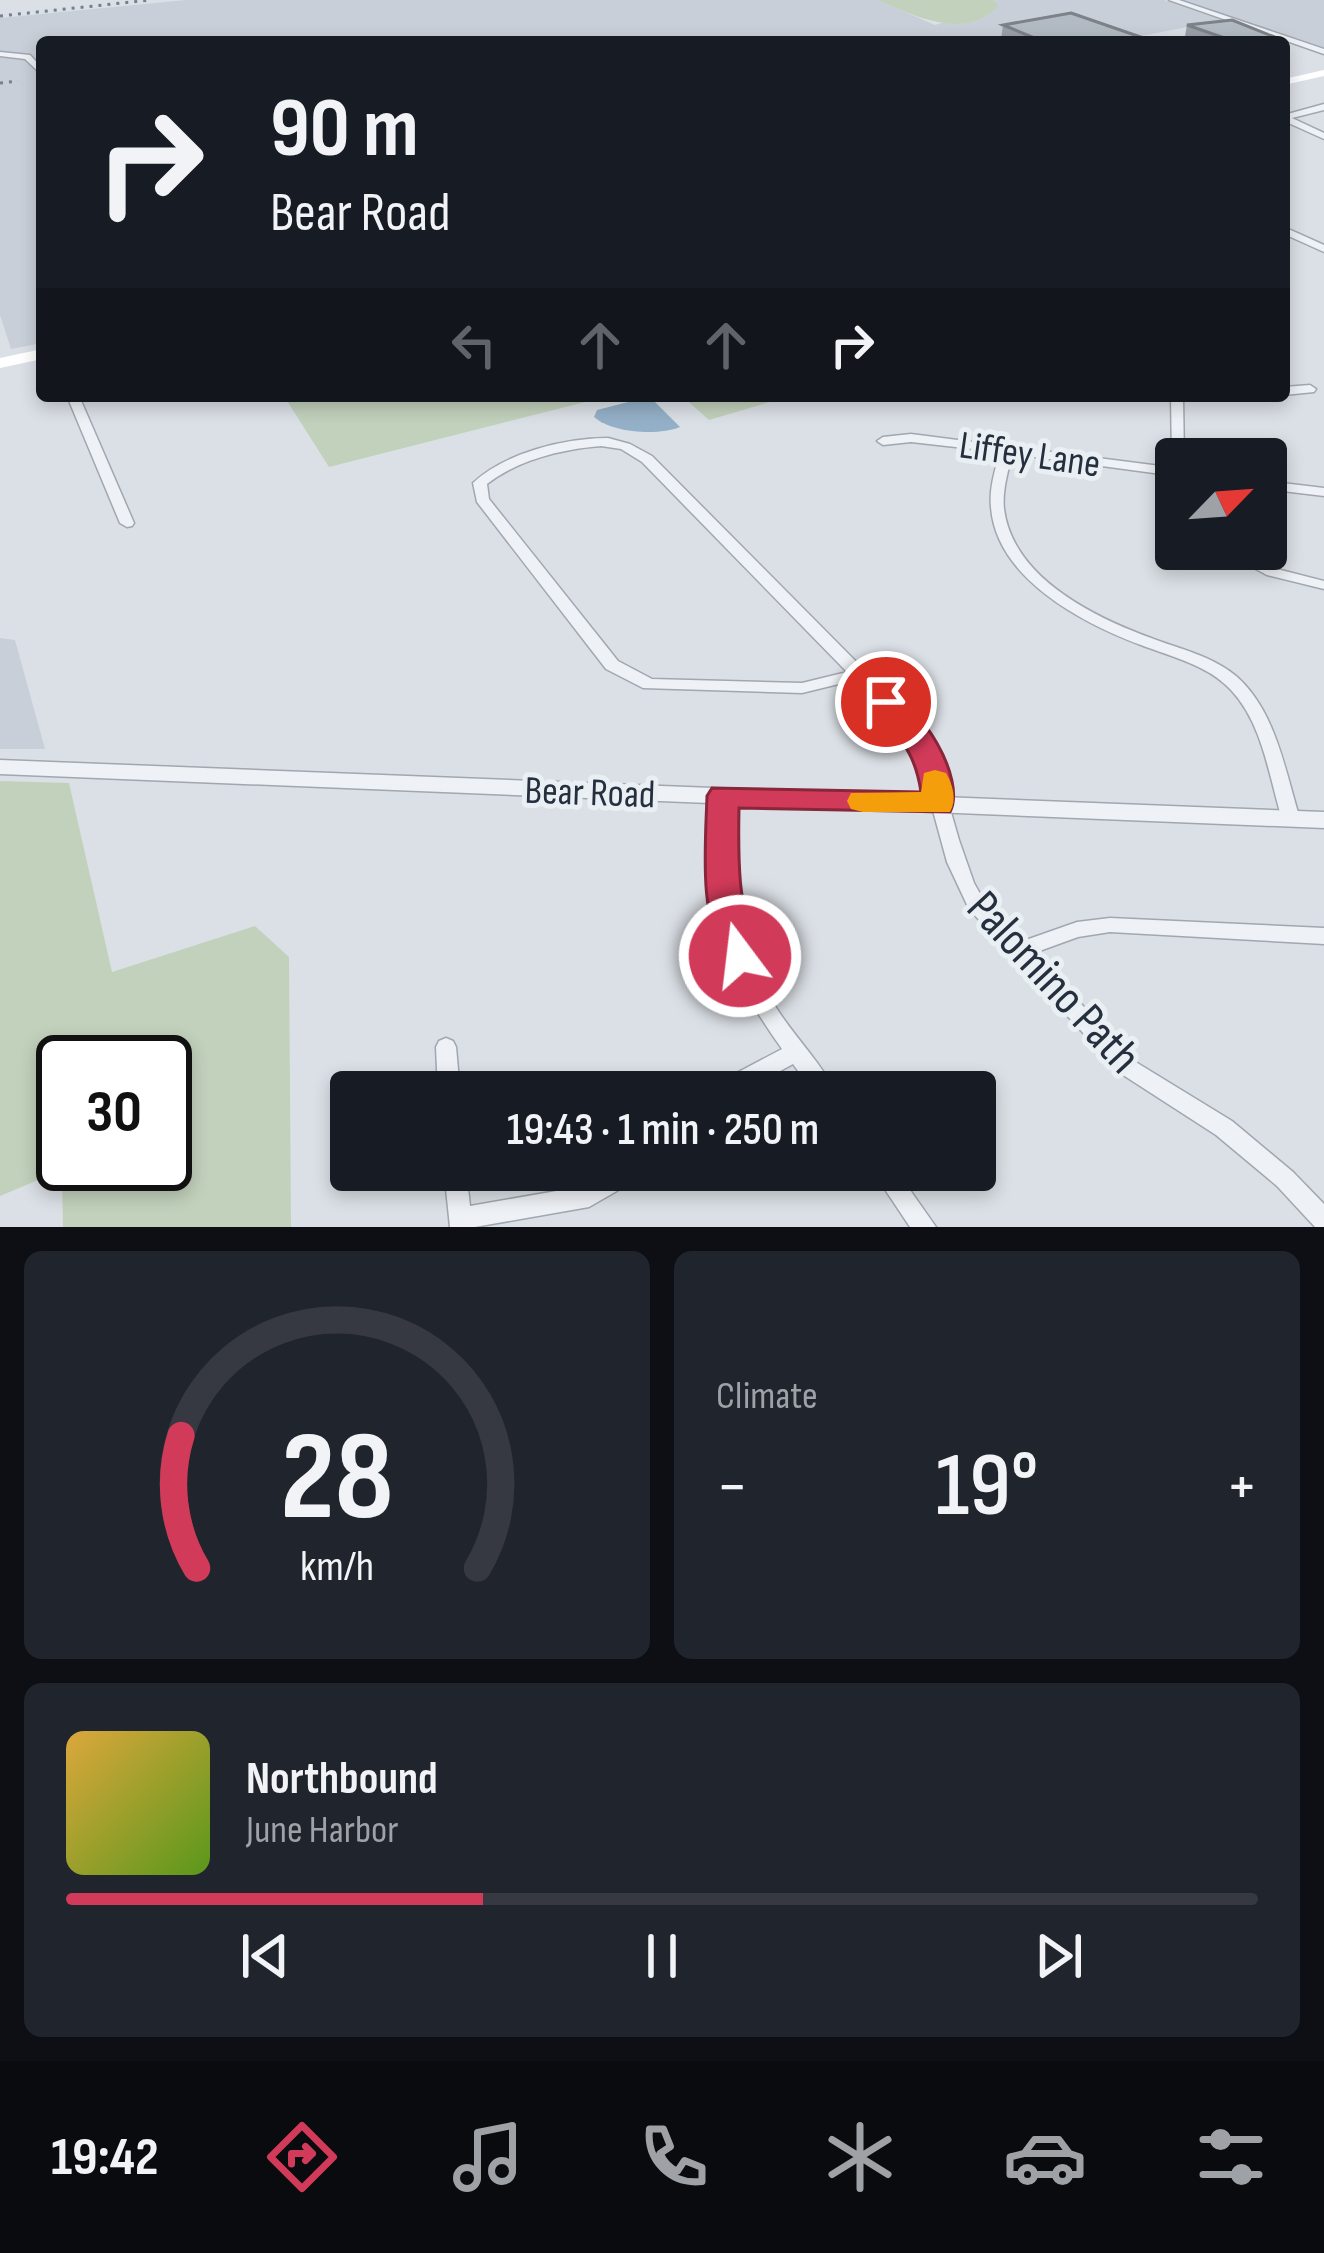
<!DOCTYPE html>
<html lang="en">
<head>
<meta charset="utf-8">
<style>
  body { margin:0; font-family:"Sofia Sans Condensed",sans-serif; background:#20242c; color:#f1f3f6; height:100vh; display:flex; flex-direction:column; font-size:45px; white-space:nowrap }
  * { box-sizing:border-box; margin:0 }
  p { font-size:39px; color:#9ea1a6 }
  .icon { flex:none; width:66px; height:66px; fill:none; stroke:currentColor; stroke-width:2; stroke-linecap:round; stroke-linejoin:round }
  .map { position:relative; height:1227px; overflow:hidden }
  .drawer { display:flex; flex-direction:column; gap:24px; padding:24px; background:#0d0f14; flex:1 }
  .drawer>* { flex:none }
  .top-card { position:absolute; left:36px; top:36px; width:1254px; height:366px; border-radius:12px; box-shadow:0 6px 18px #0003; background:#171b24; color:#f1f3f6; overflow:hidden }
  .needle { width:78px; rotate:65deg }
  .tools { position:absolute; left:1155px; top:438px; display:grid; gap:24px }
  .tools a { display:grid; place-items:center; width:132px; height:132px; border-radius:12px; background:#171b24; box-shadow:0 6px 18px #0003; font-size:60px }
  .speed { position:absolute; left:36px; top:1035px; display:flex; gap:24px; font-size:60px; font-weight:700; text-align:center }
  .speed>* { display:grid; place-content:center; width:156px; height:156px; border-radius:50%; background:#171b24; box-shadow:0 6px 18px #0003; line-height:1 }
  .speed .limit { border:6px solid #111; border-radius:18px; background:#fff; color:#111 }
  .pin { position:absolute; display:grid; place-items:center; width:102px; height:102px; color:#fff; margin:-51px; border:6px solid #fff; border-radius:50%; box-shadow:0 3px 12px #0007 }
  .me { position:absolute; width:132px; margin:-66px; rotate:345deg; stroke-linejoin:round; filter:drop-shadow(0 0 9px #0008) }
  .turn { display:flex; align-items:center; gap:42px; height:252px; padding:0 36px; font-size:54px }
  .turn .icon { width:156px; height:156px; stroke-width:2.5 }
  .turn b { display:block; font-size:84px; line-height:102px }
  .lanes { display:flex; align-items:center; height:114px; padding:0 36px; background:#0003; justify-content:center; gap:60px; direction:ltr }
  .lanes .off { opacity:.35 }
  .big { font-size:90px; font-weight:600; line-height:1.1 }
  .drawer .widget { flex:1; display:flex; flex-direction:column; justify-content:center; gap:18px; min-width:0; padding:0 42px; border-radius:18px; background:#20242c }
  .drawer .dial { align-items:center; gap:0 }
  .dial svg { height:312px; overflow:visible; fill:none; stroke:#363941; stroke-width:7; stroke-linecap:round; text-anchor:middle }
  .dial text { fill:#f1f3f6; stroke:none }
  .song { display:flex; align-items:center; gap:36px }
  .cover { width:144px; height:144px; border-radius:18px; background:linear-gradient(135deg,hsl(40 70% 55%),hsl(90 70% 35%)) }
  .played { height:12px; border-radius:6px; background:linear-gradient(90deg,#d23a59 35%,#363941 35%) }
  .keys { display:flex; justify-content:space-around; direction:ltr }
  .heat { display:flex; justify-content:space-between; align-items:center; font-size:66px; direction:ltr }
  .drawer .tiles { flex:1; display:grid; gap:24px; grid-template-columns:1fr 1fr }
  .widget:last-child { grid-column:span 2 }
  .trip { position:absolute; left:330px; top:1071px; width:666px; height:120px; border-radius:12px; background:#171b24; box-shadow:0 6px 18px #0003; font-weight:600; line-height:120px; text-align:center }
  .tabs { display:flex; height:192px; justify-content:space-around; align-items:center; background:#090b0e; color:#9ea1a6 }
  .tabs .icon { width:84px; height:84px }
  .tabs .selected { color:#d23a59 }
  .tabs b { font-size:54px; color:#f1f3f6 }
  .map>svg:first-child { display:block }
  .built { fill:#c9cfd8 }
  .green { fill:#c2d1bc; fill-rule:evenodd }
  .water { fill:#94b0c8 }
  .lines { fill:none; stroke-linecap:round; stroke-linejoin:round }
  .minor-casing { stroke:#a1a7b0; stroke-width:3 }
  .tertiary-casing { stroke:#a1a7b0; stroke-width:3 }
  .minor { fill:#eef1f5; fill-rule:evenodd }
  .tertiary { fill:#eef1f5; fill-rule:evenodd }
  .secondary { fill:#fff; fill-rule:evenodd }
  .rail { stroke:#748090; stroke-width:3; stroke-dasharray:3 6; stroke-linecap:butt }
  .wall { fill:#99a0a8 }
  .shaded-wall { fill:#7d8288 }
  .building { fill:#b2bac3; stroke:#7d8288; stroke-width:3 }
  .route { fill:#d23a59; stroke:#88263a; stroke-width:3 }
  .slow { fill:#f59e0b }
  .labels { text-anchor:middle; stroke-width:10; stroke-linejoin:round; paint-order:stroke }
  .street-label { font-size:39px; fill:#252f3d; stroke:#eaeff4 }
  .near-street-label { font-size:48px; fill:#252f3d; stroke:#eaeff4 }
</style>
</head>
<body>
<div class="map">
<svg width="1324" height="1227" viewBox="0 0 1324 1227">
  <rect width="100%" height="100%" fill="#dbe0e6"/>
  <path class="built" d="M186,0H878L935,25L999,5L993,0H1164L1222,20L1142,36L1154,42H42V343L11,349L0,315V18Z
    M1176,0H1324V50Z
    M0,638L15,640L45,749H0Z"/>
  <path class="green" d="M878,0H993L999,5C967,42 914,16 878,0Z
    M284,396H609L329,467Z
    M682,396H790L709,420Z
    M0,781L69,783L112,972L255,926L289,957L291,1227H63L62,1170L0,1196ZM63,1062H165V1164H63Z"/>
  <path class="water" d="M636,400L654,401L680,427C658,436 612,433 594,417L597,410Z"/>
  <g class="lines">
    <g class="minor-casing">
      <path id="minor" d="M1169,0H1179L1324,49V54Z
        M0,52L30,55L42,68V75L25,59L0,56Z
        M1324,104V110L1292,118L1324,133V139L1284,121V115Z
        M1284,227L1324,245V252L1284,234Z
        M1310,385L1316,389L1314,392L1284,395V387Z
        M67,396H79L134,523L132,526L127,527L120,523Z
        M1171,396H1183L1184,459H1176V462L1172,459Z
        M911,434L1176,468V476L1012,454C1008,472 1002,491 1004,509C1013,578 1094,617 1151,638C1180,649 1212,656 1236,676C1276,711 1285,771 1300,819L1297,824L1291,825L1285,824L1282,819C1269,777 1263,724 1231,690C1208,665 1172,657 1141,645C1082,623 996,578 991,507C989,489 995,470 1000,452L911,442L883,445L877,441L883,437Z
        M608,438L630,444L652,456L921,727L940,774L959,840L974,883L983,899L1023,941L1077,922L1110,918L1324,928V944L1110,932L1078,937L1034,953L1134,1061L1232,1121L1293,1172L1324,1204V1227H1315L1277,1186L1216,1135L1120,1073L969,909L947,862L923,774L908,734L855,680L802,693L643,688L606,669L477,502L473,483C505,453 564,438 608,438ZM601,446L621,449L642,462L847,672L802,683L652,679L618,661L489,499L487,484C518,460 562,449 601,446Z
        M1266,481L1324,488V496L1266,489Z
        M1218,549H1236L1277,569L1324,581V589L1267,575Z
        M723,790L729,792L732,796C730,881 729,935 777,1009C795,1037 820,1062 836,1092H813L793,1064L742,1092H711L714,1085L782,1049C753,1008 724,962 716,911C710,873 713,834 714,796L717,792Z
        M446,1038L453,1041L456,1047L460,1092H438L436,1047L439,1041Z
        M444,1170H466L470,1206L585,1186L613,1170H644L641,1177L589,1207L475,1227H450Z
        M872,1170H896L936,1227H910Z"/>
    </g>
    <g class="tertiary-casing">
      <path id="tertiary" d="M0,760L1324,812V828L0,774Z"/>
    </g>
    <use href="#minor" class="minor"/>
    <use href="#tertiary" class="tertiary"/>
    <path class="secondary" d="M1324,70V76L1284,85V79Z
      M42,349V359L0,368V358Z"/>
    <path class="rail" d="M0,16L150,0
      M0,83L18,81"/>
  </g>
  <path class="wall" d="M1003,25L1155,42H1009L1001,39Z
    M1187,25L1277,38L1276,42H1184Z"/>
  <path class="shaded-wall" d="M1277,38L1276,42H1242Z"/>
  <path class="building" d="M1071,13L1155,42H1044L1003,25Z
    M1232,20L1277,38L1236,42L1187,25Z"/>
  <path class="route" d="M886,693C920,702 967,779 950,812L739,808C738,860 738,907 757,956L752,966L740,970L727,966C699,913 705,854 707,796L712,788L921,792C914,746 896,737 872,702Z"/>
  <path class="slow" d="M935,770L946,773C953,785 957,800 950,812H863L851,809L847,801L851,793L921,792L924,773Z"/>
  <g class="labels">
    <g class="street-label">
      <text transform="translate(1030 453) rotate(8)" y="14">Liffey Lane</text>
      <text transform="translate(590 791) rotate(2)" y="14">Bear Road</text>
    </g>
    <g class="near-street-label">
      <text transform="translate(1055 981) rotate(47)" y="17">Palomino Path</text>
    </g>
  </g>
</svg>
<div class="tools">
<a><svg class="needle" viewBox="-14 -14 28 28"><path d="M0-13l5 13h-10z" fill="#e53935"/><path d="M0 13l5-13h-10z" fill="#9ea1a6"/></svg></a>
</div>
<div class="speed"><div class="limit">30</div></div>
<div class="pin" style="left:886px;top:702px;background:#d93025"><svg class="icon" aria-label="arrive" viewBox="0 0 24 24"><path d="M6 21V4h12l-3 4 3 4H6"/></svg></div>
<svg class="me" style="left:740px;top:956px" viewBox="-20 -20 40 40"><circle r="17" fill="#d23a59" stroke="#fff" stroke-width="3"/><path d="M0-11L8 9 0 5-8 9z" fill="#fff"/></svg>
<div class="trip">19:43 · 1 min · 250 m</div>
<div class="top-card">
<div class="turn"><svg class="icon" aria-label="right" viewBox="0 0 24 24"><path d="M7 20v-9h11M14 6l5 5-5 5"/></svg><div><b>90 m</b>Bear Road</div></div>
<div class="lanes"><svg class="icon off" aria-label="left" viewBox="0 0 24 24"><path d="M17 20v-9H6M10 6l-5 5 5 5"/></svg><svg class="icon off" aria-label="ahead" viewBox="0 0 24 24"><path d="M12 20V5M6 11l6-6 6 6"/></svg><svg class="icon off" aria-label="ahead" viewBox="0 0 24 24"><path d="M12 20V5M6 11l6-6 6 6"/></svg><svg class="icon" aria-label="right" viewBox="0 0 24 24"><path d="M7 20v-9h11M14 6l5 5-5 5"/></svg></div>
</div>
</div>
<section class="drawer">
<div class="tiles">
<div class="widget dial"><svg viewBox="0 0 100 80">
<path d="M14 69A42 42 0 1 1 86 69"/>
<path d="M14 69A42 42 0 0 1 10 35" stroke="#d23a59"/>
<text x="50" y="56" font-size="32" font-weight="700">28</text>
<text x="50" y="72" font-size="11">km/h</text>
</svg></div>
<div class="widget"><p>Climate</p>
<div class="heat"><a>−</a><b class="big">19°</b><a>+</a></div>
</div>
<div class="widget">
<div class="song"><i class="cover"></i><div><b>Northbound</b><p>June Harbor</p></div></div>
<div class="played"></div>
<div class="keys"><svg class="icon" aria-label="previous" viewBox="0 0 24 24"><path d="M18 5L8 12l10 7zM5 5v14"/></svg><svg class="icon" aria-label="pause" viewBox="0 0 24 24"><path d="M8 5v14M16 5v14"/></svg><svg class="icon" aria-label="next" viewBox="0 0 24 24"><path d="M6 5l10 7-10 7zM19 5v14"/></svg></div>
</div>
</div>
</section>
<nav class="tabs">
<b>19:42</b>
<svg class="icon selected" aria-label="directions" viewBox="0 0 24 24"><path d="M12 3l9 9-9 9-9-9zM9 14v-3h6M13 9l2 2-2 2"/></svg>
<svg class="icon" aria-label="music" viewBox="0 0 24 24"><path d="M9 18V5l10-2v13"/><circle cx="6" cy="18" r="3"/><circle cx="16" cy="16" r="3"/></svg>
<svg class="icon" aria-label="phone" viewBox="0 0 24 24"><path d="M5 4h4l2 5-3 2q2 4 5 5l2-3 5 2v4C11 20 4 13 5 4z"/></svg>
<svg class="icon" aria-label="climate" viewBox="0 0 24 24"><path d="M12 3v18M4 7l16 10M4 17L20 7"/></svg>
<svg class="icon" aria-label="car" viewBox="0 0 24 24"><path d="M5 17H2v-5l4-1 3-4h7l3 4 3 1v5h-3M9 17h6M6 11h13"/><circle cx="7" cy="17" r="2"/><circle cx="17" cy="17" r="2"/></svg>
<svg class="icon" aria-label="filters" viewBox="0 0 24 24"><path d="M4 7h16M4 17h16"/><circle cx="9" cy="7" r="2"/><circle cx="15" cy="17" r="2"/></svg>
</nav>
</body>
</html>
